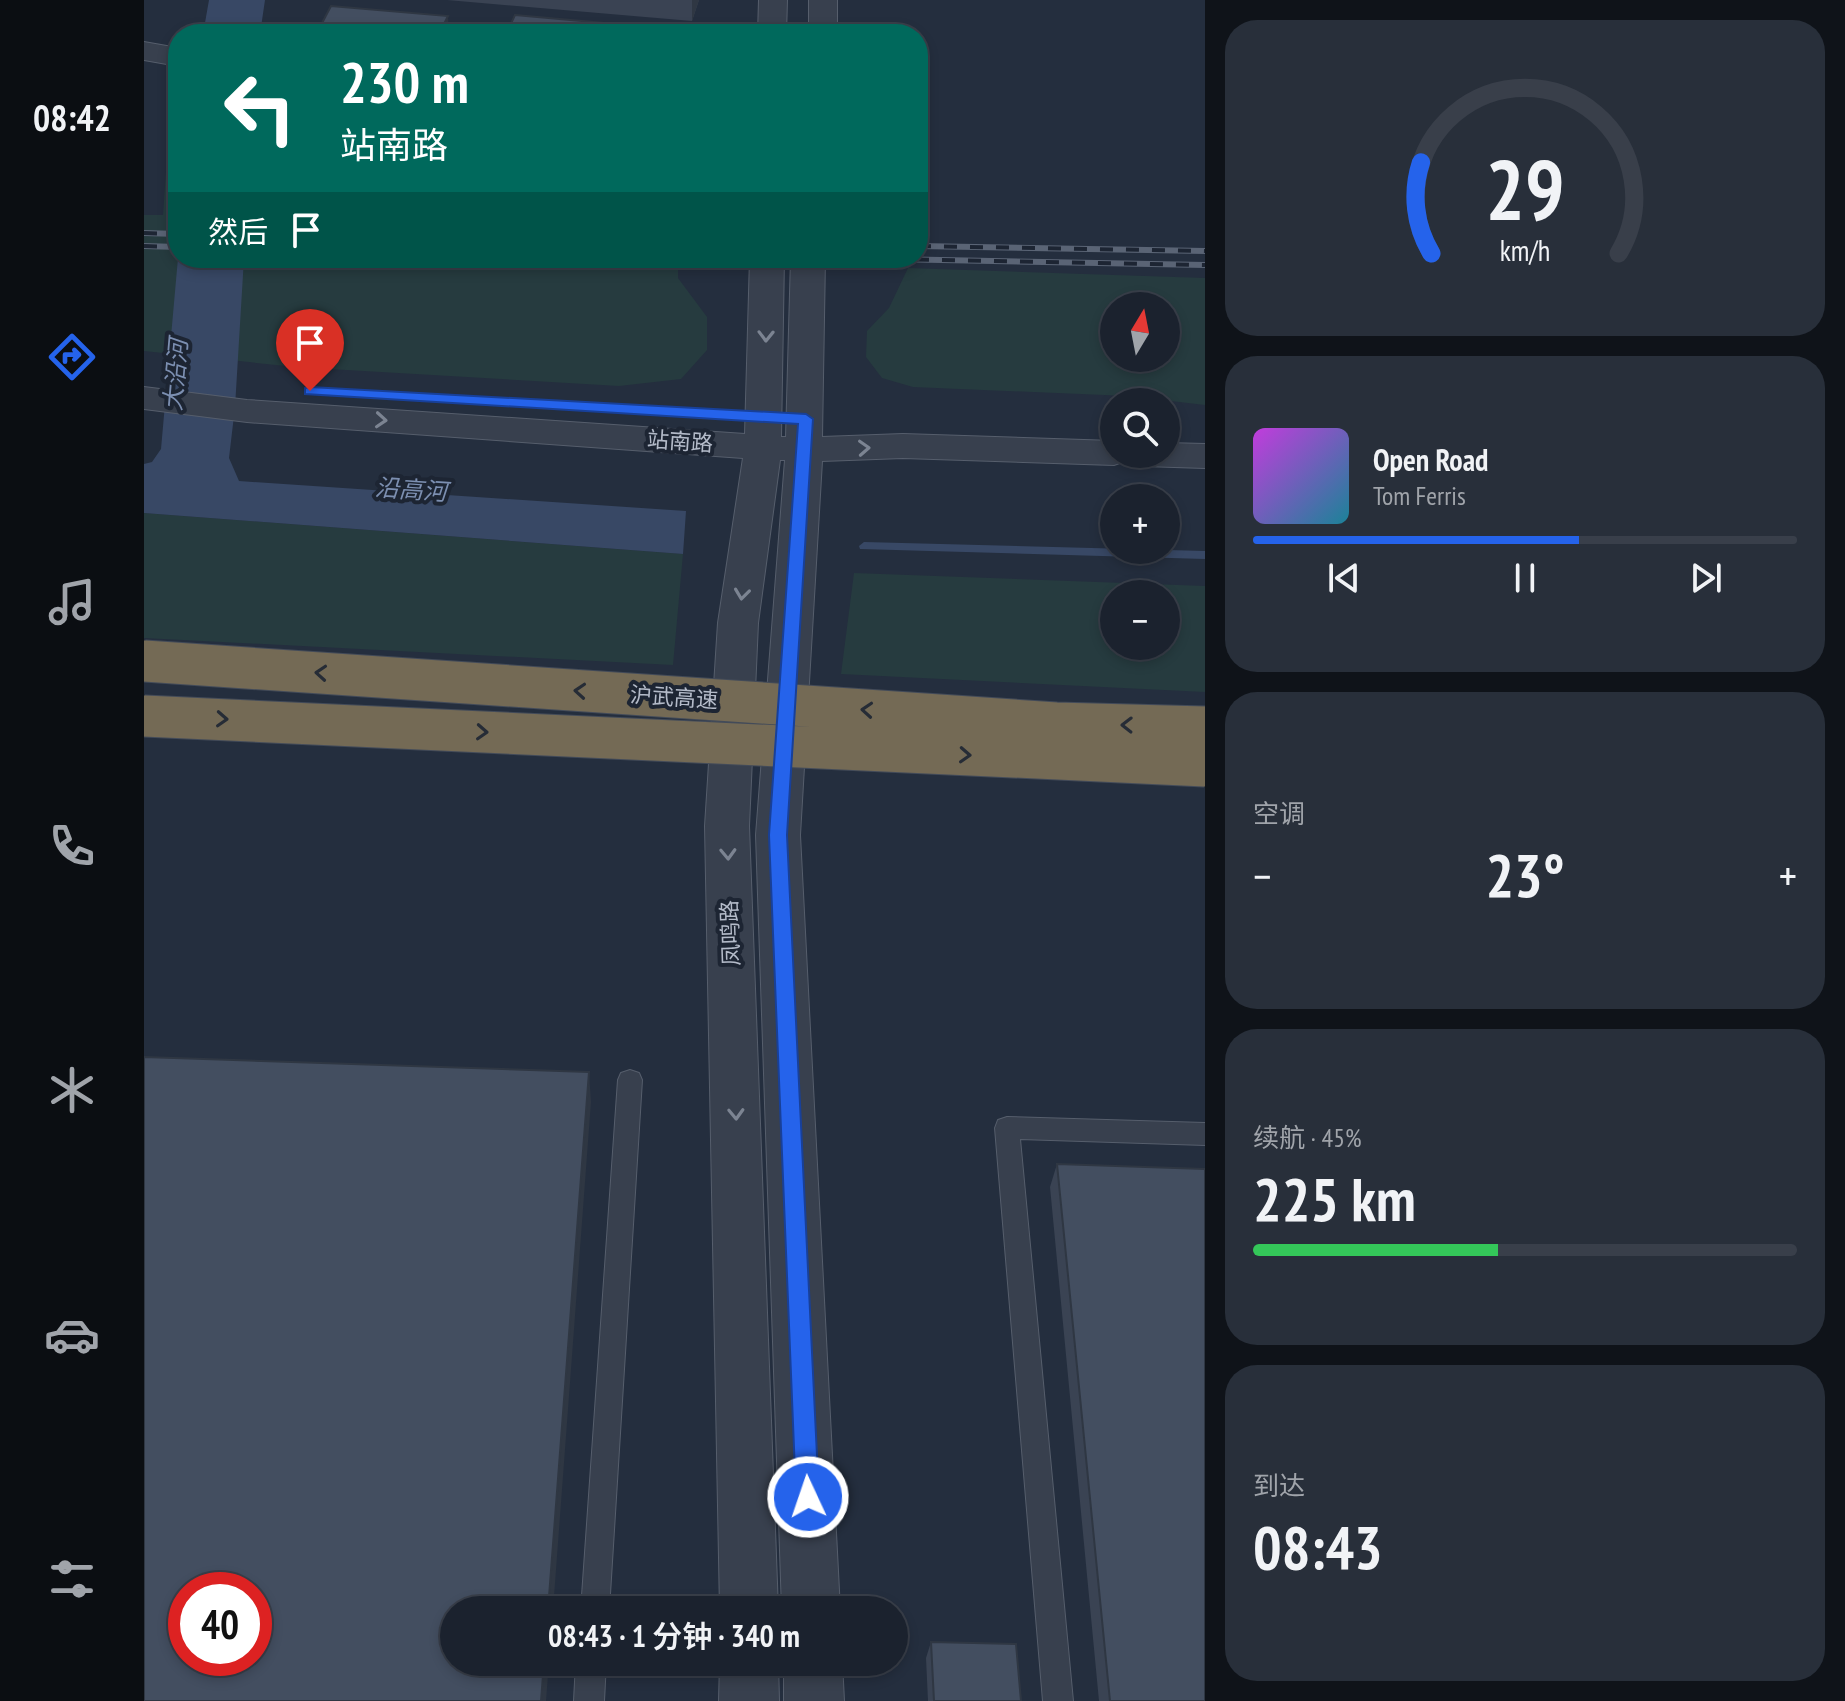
<!DOCTYPE html>
<html lang="zh">
<head>
<meta charset="utf-8">
<style>
  body { margin:0; font-family:"PT Sans Narrow","Noto Sans SC",sans-serif; background:#282f3a; color:#f1f3f6; height:100vh; display:flex; flex-direction:column; font-size:30px; white-space:nowrap }
  * { box-sizing:border-box; margin:0 }
  p { font-size:26px; color:#a0a4aa }
  .icon { flex:none; width:44px; height:44px; fill:none; stroke:currentColor; stroke-width:2; stroke-linecap:round; stroke-linejoin:round }
  .map { position:relative; flex:1; overflow:hidden }
  .sheet { display:flex; flex-direction:column; gap:20px; padding:20px; background:#0f1319; width:640px }
  .sheet>* { flex:none }
  .guide { position:absolute; left:24px; top:24px; width:760px; height:244px; border-radius:32px; box-shadow:0 4px 12px #0003,0 0 0 2px #393f4a; background:#00695c; color:#fff; overflow:hidden }
  .needle { width:52px; rotate:10deg }
  .controls { position:absolute; left:956px; top:292px; display:grid; gap:16px }
  .controls a { display:grid; place-items:center; width:80px; height:80px; border-radius:50%; background:#1b222e; box-shadow:0 4px 12px #0003,0 0 0 2px #393f4a; font-size:40px }
  .speed { position:absolute; left:24px; top:1572px; display:flex; gap:16px; font-size:40px; font-weight:700; text-align:center }
  .speed>* { display:grid; place-content:center; width:104px; height:104px; border-radius:50%; background:#1b222e; box-shadow:0 4px 12px #0003,0 0 0 2px #393f4a; line-height:1 }
  .speed .limit { border:12px solid #d22; background:#fff; color:#111 }
  .pin { position:absolute; display:grid; place-items:center; width:68px; height:68px; color:#fff; margin:-82px -34px; border-radius:50% 50% 50% 0; rotate:-45deg; box-shadow:0 0 8px #0007 }
  .pin .icon { rotate:45deg }
  .me { position:absolute; width:88px; margin:-44px; rotate:357deg; stroke-linejoin:round; filter:drop-shadow(0 0 6px #0008) }
  .turn { display:flex; align-items:center; gap:28px; height:168px; padding:0 40px; font-size:36px }
  .turn .icon { width:104px; height:104px; stroke-width:2.5 }
  .turn b { display:block; font-size:56px; line-height:68px }
  .then { display:flex; align-items:center; height:76px; padding:0 40px; background:#0003; gap:16px; font-size:30px }
  .big { font-size:60px; font-weight:600; line-height:1.1 }
  .sheet .widget { flex:1; display:flex; flex-direction:column; justify-content:center; gap:12px; min-width:0; padding:0 28px; border-radius:32px; background:#282f3a }
  .sheet .dial { align-items:center; gap:0 }
  .dial svg { height:208px; overflow:visible; fill:none; stroke:#393f4a; stroke-width:7; stroke-linecap:round; text-anchor:middle }
  .dial text { fill:#f1f3f6; stroke:none }
  .song { display:flex; align-items:center; gap:24px }
  .cover { width:96px; height:96px; border-radius:12px; background:linear-gradient(135deg,hsl(290 70% 55%),hsl(190 70% 35%)) }
  .played { height:8px; border-radius:4px; background:linear-gradient(90deg,#2563eb 60%,#393f4a 60%) }
  .keys { display:flex; justify-content:space-around; direction:ltr }
  .heat { display:flex; justify-content:space-between; align-items:center; font-size:44px; direction:ltr }
  .charge { height:12px; border-radius:6px; background:linear-gradient(90deg,#34c759 45%,#393f4a 0) }
  .trip { position:absolute; left:296px; top:1596px; width:468px; height:80px; border-radius:40px; background:#1b222e; box-shadow:0 4px 12px #0003,0 0 0 2px #393f4a; font-weight:600; line-height:80px; text-align:center }
  main { display:flex; flex:1; min-height:0 }
  .dock { display:flex; flex-direction:column; width:144px; justify-content:space-around; align-items:center; background:#0b0e12; color:#a0a4aa }
  .dock .icon { width:56px; height:56px }
  .dock .on { color:#2563eb }
  .dock b { font-size:36px; color:#f1f3f6 }
  .map>svg:first-child { display:block }
  .green { fill:#263b3f; fill-rule:evenodd }
  .water { fill:#384865 }
  .lines { fill:none; stroke-linecap:round; stroke-linejoin:round }
  .stream { fill:#384865; fill-rule:evenodd }
  .service-casing { stroke:#565e6c; stroke-width:2 }
  .tertiary-casing { stroke:#565e6c; stroke-width:2 }
  .service { fill:#38404e; fill-rule:evenodd }
  .tertiary { fill:#38404e; fill-rule:evenodd }
  .rail-casing { stroke:#5a6475; stroke-width:6 }
  .rail { stroke:#1d2533; stroke-width:4; stroke-dasharray:13; stroke-linecap:butt }
  .motorway-bridge-casing { stroke:#434b59; stroke-width:43; stroke-linecap:butt }
  .motorway-bridge { stroke:#746a55; stroke-width:41 }
  .wall { fill:#3a4353 }
  .shaded-wall { fill:#2f3743 }
  .building { fill:#434e60; stroke:#2f3743; stroke-width:2; fill-rule:evenodd }
  .oneway { stroke:#7c8492 }
  .oneway2 { stroke:#262c36 }
  .route { fill:#2563eb; stroke:#184099; stroke-width:2 }
  .labels { text-anchor:middle; stroke-width:8; stroke-linejoin:round; paint-order:stroke }
  .street-label { font-size:22px; fill:#b4bbc9; stroke:#1d2533 }
  .water-label { font-size:24px; font-style:italic; fill:#7c8fb1; stroke:#1d2533 }
</style>
</head>
<body>
<main>
<nav class="dock">
<b>08:42</b>
<svg class="icon on" aria-label="directions" viewBox="0 0 24 24"><path d="M12 3l9 9-9 9-9-9zM9 14v-3h6M13 9l2 2-2 2"/></svg>
<svg class="icon" aria-label="music" viewBox="0 0 24 24"><path d="M9 18V5l10-2v13"/><circle cx="6" cy="18" r="3"/><circle cx="16" cy="16" r="3"/></svg>
<svg class="icon" aria-label="phone" viewBox="0 0 24 24"><path d="M5 4h4l2 5-3 2q2 4 5 5l2-3 5 2v4C11 20 4 13 5 4z"/></svg>
<svg class="icon" aria-label="climate" viewBox="0 0 24 24"><path d="M12 3v18M4 7l16 10M4 17L20 7"/></svg>
<svg class="icon" aria-label="car" viewBox="0 0 24 24"><path d="M5 17H2v-5l4-1 3-4h7l3 4 3 1v5h-3M9 17h6M6 11h13"/><circle cx="7" cy="17" r="2"/><circle cx="17" cy="17" r="2"/></svg>
<svg class="icon" aria-label="filters" viewBox="0 0 24 24"><path d="M4 7h16M4 17h16"/><circle cx="9" cy="7" r="2"/><circle cx="15" cy="17" r="2"/></svg>
</nav>
<div class="map">
<svg width="1061" height="1701" viewBox="0 0 1061 1701">
  <rect width="100%" height="100%" fill="#242e3e"/>
  <path class="green" d="M27,98L34,99V258H534V278L563,317V350L537,379L475,386L151,367L0,351V215H19Z
    M764,268L1061,278V405L984,396L769,387L738,378L722,357L723,331L745,308ZM970,306H1022V358H970Z
    M0,513L539,554L529,665L0,638Z
    M710,573L1061,586V692L697,674ZM970,594H1022V646H970Z"/>
  <path class="water" d="M65,0H121L116,34H59Z
    M34,258H100L91,407L85,458L95,481L542,511L539,554L0,513V464L8,462L17,449Z"/>
  <g class="lines">
    <path class="stream" d="M720,542L1061,551V559L716,549L715,546Z"/>
    <g class="service-casing">
      <path id="service" d="M486,1070L495,1073L498,1080L465,1610H437L474,1080L477,1073Z
        M863,1117L1061,1123V1145L876,1139L929,1701H899L851,1128L854,1120Z
        M432,1662H462L460,1701H430Z"/>
    </g>
    <g class="tertiary-casing">
      <path id="tertiary" d="M615,0H643L642,34H614Z
        M665,0H693V34H665Z
        M0,42L34,48V66L0,60Z
        M606,258H640L637,437H642L647,258H681L678,437L759,434L970,441V454H1022V443L1061,444V468L999,466L984,460L970,465L759,458L678,461L656,835L696,1610H638L612,835L641,460H636L614,623L605,826L634,1610H576L561,826L574,623L599,458L103,422L0,409V387L103,400L601,434Z
        M576,1662H634L635,1701H575Z
        M640,1662H698L700,1701H640Z"/>
    </g>
    <use href="#service" class="service"/>
    <use href="#tertiary" class="tertiary"/>
    <g class="rail-casing">
      <path id="rail" d="M0,233L34,234
        M0,246L34,247
        M774,246L1061,251
        M694,258L1061,265"/>
    </g>
    <use href="#rail" class="rail"/>
    <g class="motorway-bridge-casing">
      <path id="motorway-bridge" d="M0,661L912,723L1061,727
        M0,716L1061,766"/>
    </g>
    <use href="#motorway-bridge" class="motorway-bridge"/>
  </g>
  <path class="wall" d="M303,0H555L548,21Z
    M177,25L305,34H178Z
    M913,1164L1061,1701H955L906,1187Z
    M787,1642L877,1701H784L782,1658Z"/>
  <path class="shaded-wall" d="M548,0H555L548,21Z
    M304,16L305,34H295Z
    M445,1072L447,1102L409,1610H404Z
    M400,1662H405L402,1701H397Z"/>
  <path class="building" d="M187,6L304,16L295,34H281L177,25Z
    M371,15L538,30L537,34H362Z
    M0,1057L445,1072L404,1610H310V1662H400L397,1701H0ZM42,1590H110V1658H42Z
    M913,1164L1061,1169V1701H966Z
    M787,1642L872,1644L877,1701H790Z"/>
  <defs><path id="oneway-chevron" d="M-2-3.5L2.5 0L-2 3.5" fill="none" stroke-width="1.6" stroke-linecap="round" stroke-linejoin="round" transform="scale(2)"/></defs>
  <g class="oneway">
    <use href="#oneway-chevron" transform="translate(622 336) rotate(91)"/>
    <use href="#oneway-chevron" transform="translate(237 420) rotate(4)"/>
    <use href="#oneway-chevron" transform="translate(720 448) rotate(-3)"/>
    <use href="#oneway-chevron" transform="translate(598 594) rotate(97)"/>
    <use href="#oneway-chevron" transform="translate(584 854) rotate(88)"/>
    <use href="#oneway-chevron" transform="translate(592 1114) rotate(88)"/>
  </g>
  <g class="oneway2">
    <use href="#oneway-chevron" transform="translate(177 673) rotate(-176)"/>
    <use href="#oneway-chevron" transform="translate(436 691) rotate(-176)"/>
    <use href="#oneway-chevron" transform="translate(723 710) rotate(-176)"/>
    <use href="#oneway-chevron" transform="translate(78 719) rotate(3)"/>
    <use href="#oneway-chevron" transform="translate(983 725) rotate(-179)"/>
    <use href="#oneway-chevron" transform="translate(338 732) rotate(3)"/>
    <use href="#oneway-chevron" transform="translate(821 755) rotate(3)"/>
  </g>
  <path class="route" d="M166,387L662,414L669,419L643,835L675,1497L672,1505L664,1508L655,1505L652,1497L625,835L654,424L161,394V388Z"/>
  <g class="labels">
    <g class="street-label">
      <text transform="translate(536 441) rotate(4)" y="8">站南路</text>
      <text transform="translate(530 697) rotate(4)" y="8">沪武高速</text>
      <text transform="translate(586 933) rotate(-92)" y="8">凤鸣路</text>
    </g>
    <g class="water-label">
      <text transform="translate(32 375) rotate(-85)" y="8">大沿河</text>
      <text transform="translate(267 490) rotate(4)" y="8">沿高河</text>
    </g>
  </g>
</svg>
<div class="controls">
<a><svg class="needle" viewBox="-14 -14 28 28"><path d="M0-13l5 13h-10z" fill="#e53935"/><path d="M0 13l5-13h-10z" fill="#a0a4aa"/></svg></a>
<a><svg class="icon" aria-label="search" viewBox="0 0 24 24"><circle cx="10" cy="10" r="6"/><path d="M15 15l6 6"/></svg></a>
<a>+</a>
<a>−</a>
</div>
<div class="speed"><div class="limit">40</div></div>
<div class="pin" style="left:166px;top:391px;background:#d93025"><svg class="icon" aria-label="arrive" viewBox="0 0 24 24"><path d="M6 21V4h12l-3 4 3 4H6"/></svg></div>
<svg class="me" style="left:664px;top:1497px" viewBox="-20 -20 40 40"><circle r="17" fill="#2563eb" stroke="#fff" stroke-width="3"/><path d="M0-11L8 9 0 5-8 9z" fill="#fff"/></svg>
<div class="trip">08:43 · 1 分钟 · 340 m</div>
<div class="guide">
<div class="turn"><svg class="icon" aria-label="left" viewBox="0 0 24 24"><path d="M17 20v-9H6M10 6l-5 5 5 5"/></svg><div><b>230 m</b>站南路</div></div>
<div class="then">然后<svg class="icon" aria-label="arrive" viewBox="0 0 24 24"><path d="M6 21V4h12l-3 4 3 4H6"/></svg></div>
</div>
</div>
<section class="sheet">
<div class="widget dial"><svg viewBox="0 0 100 80">
<path d="M14 69A42 42 0 1 1 86 69"/>
<path d="M14 69A42 42 0 0 1 10 34" stroke="#2563eb"/>
<text x="50" y="56" font-size="32" font-weight="700">29</text>
<text x="50" y="72" font-size="11">km/h</text>
</svg></div>
<div class="widget">
<div class="song"><i class="cover"></i><div><b>Open Road</b><p>Tom Ferris</p></div></div>
<div class="played"></div>
<div class="keys"><svg class="icon" aria-label="previous" viewBox="0 0 24 24"><path d="M18 5L8 12l10 7zM5 5v14"/></svg><svg class="icon" aria-label="pause" viewBox="0 0 24 24"><path d="M8 5v14M16 5v14"/></svg><svg class="icon" aria-label="next" viewBox="0 0 24 24"><path d="M6 5l10 7-10 7zM19 5v14"/></svg></div>
</div>
<div class="widget"><p>空调</p>
<div class="heat"><a>−</a><b class="big">23°</b><a>+</a></div>
</div>
<div class="widget"><p>续航 · 45%</p><b class="big">225 km</b><div class="charge"></div></div>
<div class="widget"><p>到达</p><b class="big">08:43</b></div>
</section>
</main>
</body>
</html>
